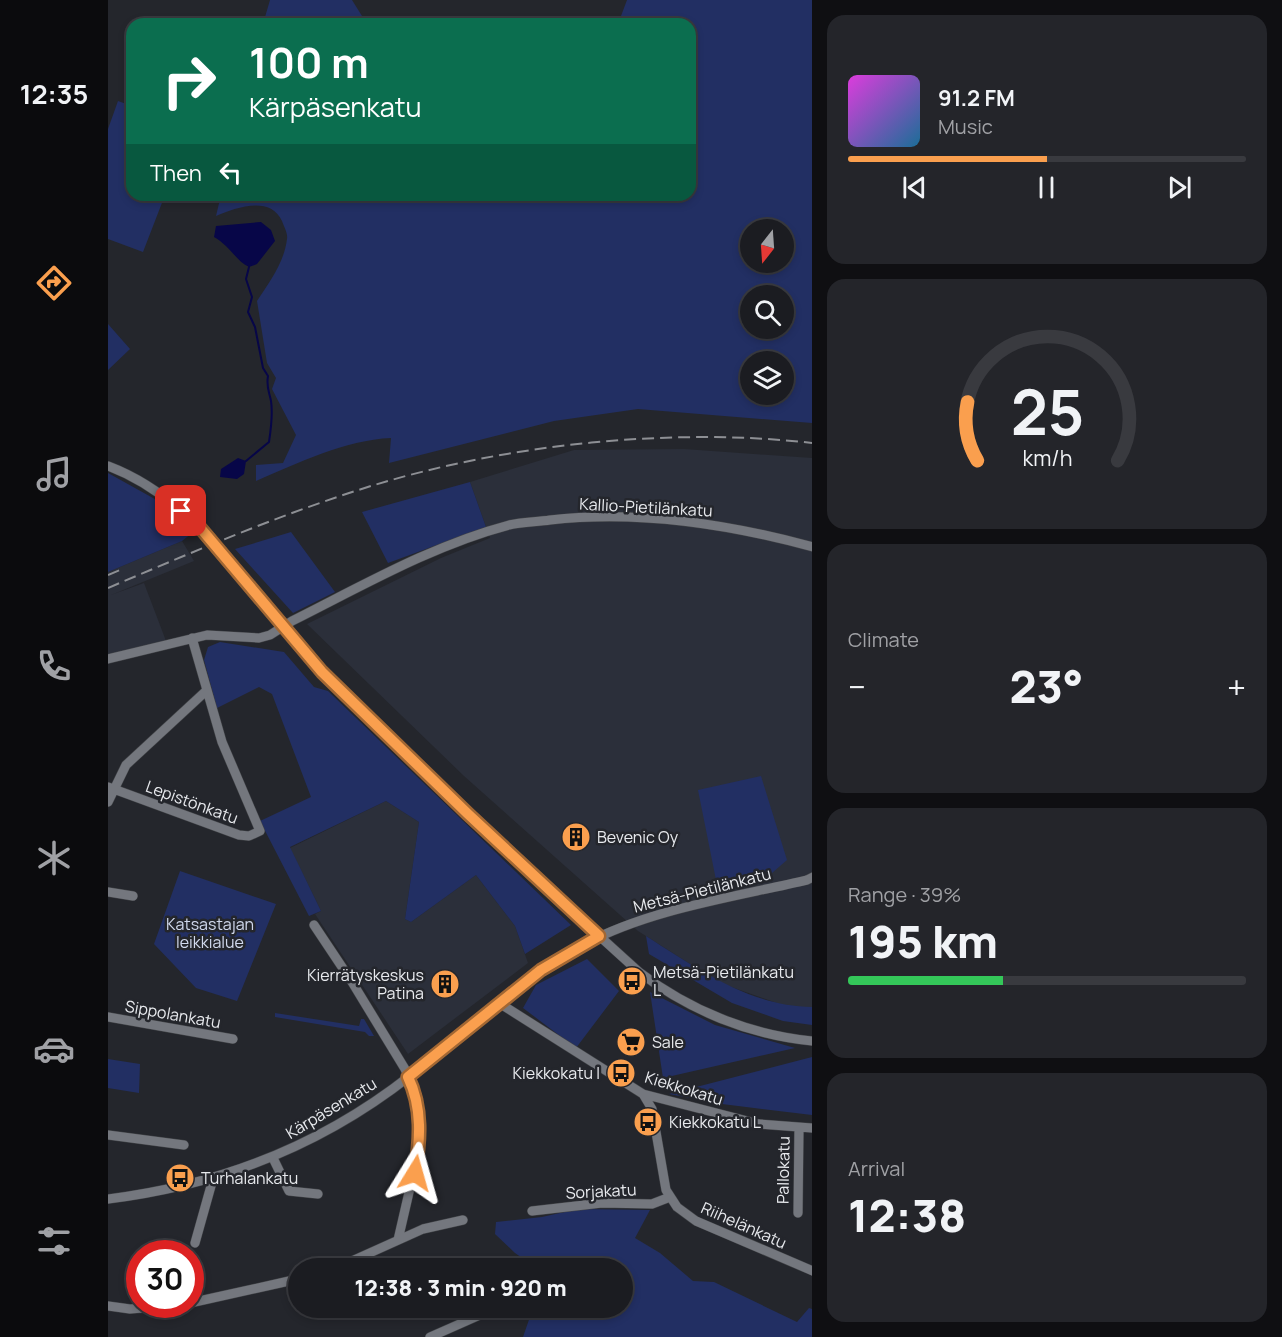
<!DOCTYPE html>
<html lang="en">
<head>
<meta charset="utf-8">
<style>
  body { margin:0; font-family:Manrope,sans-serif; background:#24252a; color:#f1f3f6; height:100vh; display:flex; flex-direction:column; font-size:22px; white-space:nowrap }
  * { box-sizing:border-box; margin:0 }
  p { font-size:20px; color:#a0a1a5 }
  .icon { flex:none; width:33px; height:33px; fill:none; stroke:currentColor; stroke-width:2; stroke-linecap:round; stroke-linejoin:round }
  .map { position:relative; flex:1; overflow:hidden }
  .drawer { display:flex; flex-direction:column; gap:15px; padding:15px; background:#0f0f12; width:470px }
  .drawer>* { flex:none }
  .top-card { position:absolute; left:18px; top:18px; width:570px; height:183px; border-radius:18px; box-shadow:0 3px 9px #0003,0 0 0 2px #393a3f; background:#0b6e4f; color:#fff; overflow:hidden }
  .needle { width:39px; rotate:197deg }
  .buttons { position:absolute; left:632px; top:219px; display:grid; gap:12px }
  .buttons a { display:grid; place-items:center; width:54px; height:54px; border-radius:50%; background:#1b1c21; box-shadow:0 3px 9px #0003,0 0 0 2px #393a3f; font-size:30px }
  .speed { position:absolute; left:18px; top:1240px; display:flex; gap:12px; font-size:30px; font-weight:700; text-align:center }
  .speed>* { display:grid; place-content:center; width:78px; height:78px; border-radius:50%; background:#1b1c21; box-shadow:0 3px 9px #0003,0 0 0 2px #393a3f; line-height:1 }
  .speed .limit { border:9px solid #d22; background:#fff; color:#111 }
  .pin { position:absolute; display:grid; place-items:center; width:51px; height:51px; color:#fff; margin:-26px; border-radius:12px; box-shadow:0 3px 9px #0006 }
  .me { position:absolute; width:66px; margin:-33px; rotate:8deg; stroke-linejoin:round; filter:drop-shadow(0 0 4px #0008) }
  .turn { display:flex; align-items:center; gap:21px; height:126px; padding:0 24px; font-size:27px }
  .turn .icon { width:78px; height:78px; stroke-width:2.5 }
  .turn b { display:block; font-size:42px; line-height:51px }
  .then { display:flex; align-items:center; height:57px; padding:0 24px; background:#0003; gap:12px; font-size:22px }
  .big { font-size:45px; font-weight:800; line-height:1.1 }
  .drawer .card { flex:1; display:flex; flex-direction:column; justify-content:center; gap:9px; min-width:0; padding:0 21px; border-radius:18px; background:#24252a }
  .drawer .dial { align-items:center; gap:0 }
  .dial svg { height:156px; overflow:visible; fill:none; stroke:#393a3f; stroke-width:7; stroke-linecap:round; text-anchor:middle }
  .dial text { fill:#f1f3f6; stroke:none }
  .song { display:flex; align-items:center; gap:18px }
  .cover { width:72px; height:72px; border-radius:9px; background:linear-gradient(135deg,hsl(300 70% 55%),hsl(200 70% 35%)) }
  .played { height:6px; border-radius:3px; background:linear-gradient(90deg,#fa9f4e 50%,#393a3f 50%) }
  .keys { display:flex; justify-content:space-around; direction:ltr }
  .heat { display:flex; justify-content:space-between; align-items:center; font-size:33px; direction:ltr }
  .charge { height:9px; border-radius:4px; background:linear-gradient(90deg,#34c759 39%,#393a3f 0) }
  .trip { position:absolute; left:180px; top:1258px; width:345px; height:60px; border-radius:30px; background:#1b1c21; box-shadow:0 3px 9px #0003,0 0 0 2px #393a3f; font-weight:800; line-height:60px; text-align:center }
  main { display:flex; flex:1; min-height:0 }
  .tabs { display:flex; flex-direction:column; width:108px; justify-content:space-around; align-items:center; background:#0b0b0d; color:#a0a1a5 }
  .tabs .icon { width:42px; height:42px }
  .tabs .on { color:#fa9f4e }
  .tabs b { font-size:27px; color:#f1f3f6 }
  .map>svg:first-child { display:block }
  .built { fill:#2b2f3a }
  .green { fill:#222f63; fill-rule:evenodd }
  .water { fill:#070648 }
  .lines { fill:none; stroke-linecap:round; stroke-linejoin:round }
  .stream { stroke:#070648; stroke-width:2 }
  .minor-casing { stroke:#424448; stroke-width:10 }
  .minor { stroke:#74777e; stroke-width:9 }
  .rail { stroke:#8d8f94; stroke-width:2; stroke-dasharray:12 6; stroke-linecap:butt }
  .route-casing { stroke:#a26733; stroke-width:15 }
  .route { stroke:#fa9f4e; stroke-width:10 }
  .labels { text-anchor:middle; stroke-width:5; stroke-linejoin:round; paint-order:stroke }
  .street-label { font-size:16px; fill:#e8eaee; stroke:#24262c }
  .poi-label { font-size:16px; fill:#e8eaee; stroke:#24262c; text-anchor:start }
  .park-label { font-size:16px; fill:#d1d9ed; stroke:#24262c }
</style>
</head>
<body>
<main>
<nav class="tabs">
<b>12:35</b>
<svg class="icon on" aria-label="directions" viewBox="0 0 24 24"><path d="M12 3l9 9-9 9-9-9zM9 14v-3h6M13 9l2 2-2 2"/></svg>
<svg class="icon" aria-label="music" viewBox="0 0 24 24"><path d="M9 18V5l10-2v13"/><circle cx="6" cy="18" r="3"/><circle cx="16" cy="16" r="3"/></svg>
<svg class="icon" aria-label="phone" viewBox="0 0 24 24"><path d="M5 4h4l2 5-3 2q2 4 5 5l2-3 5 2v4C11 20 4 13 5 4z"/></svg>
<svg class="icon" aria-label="climate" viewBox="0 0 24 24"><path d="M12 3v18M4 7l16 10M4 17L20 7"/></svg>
<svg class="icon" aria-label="car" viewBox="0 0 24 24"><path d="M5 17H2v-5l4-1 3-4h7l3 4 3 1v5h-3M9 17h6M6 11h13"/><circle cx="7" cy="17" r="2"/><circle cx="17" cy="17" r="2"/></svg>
<svg class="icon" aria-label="filters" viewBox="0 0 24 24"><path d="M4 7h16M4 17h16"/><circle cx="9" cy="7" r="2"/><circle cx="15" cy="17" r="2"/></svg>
</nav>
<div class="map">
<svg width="705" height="1337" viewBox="0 0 705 1337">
  <rect width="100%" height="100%" fill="#24262c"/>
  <path class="built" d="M576,449L704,458V1008L680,1007L612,983L530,931L356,776L199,624L333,558L382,538L362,482L466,450Z
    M74,541L86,561L3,595L36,583L58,641L0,655V572Z
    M278,801L311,822L297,919L303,922L368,875L407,926L420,963L300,1054L207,914L213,911L182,848Z"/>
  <path class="green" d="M162,0H244L259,24H155Z
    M519,0H704V423L530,409L446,421L281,463L283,438C237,440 190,463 148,481V465L175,463L188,435L164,389L168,378L159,363L149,301C162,281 176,263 179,239C180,233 176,227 174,221C162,195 127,208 108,216L113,195H206L234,203L278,198V195H582V24H510ZM642,230H675V262H642ZM642,296H675V328H642ZM642,362H675V394H642Z
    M10,101L24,106V195H57L35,252L0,239V129Z
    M0,324L22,349L0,370Z
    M0,473L54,503L84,533L74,541L0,572Z
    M362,482L378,527L280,563L254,512Z
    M183,532L227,592L185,613L127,549Z
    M112,642L176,652L206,687L220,691L463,925L417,954L407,926L368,875L303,922L297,919L311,822L278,801L182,847L213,911L201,916L152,821L203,797L164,694L151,687L109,708L96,660L100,647Z
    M653,776L679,860L664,873L609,885L590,790Z
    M72,871L168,904L129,1001L88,988L46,944Z
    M538,936C590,969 641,1006 704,1007V1025L675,1021L624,1003L541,954Z
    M479,959L511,991L468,1048L415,1008L428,985Z
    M542,992L607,1025L687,1048L555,1078Z
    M167,1013L251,1026L253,1019H256L266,1036H261L257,1032L167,1017Z
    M704,1057V1115L614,1104L561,1094Z
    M0,1059L32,1064L31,1093L0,1088Z
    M470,1209L542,1210L527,1238L552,1253L585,1281L606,1282L689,1322L701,1308L704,1309V1337H415L425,1308H514V1269H430L407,1253L387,1234L388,1222L434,1217Z"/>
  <path class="water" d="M153,222L163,230L167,241L149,264L141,267C128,261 122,246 106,237L108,226Z
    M130,458L138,461L136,474L129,479L112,477L113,469Z"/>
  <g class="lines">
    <path class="stream" d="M138,461L161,442C163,429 165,414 163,401C161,391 158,387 160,376L155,368L147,327L140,312L144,297L138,279L141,267"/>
    <g class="minor-casing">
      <path id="minor" d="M0,466C96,502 146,602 214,672C315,776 423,874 531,972C581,1010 641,1035 705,1041
        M0,659L99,635L151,638L162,635L184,621C254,586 325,545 401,525C414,522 429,522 442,520C529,510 621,524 705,547
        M0,787L131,835L141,836L152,831L114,742L84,638
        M0,802L18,765L98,691
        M0,892L25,896
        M206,925L244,982L297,1069L309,1095L311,1149L290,1240
        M391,1003L535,1094L651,1124L705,1128
        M0,1017L125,1039
        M535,1094L544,1109L558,1190L569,1207L588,1221L705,1271
        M0,1135L76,1145
        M165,1158L181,1191L210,1194
        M0,1199C113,1185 213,1146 303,1075C360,1030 413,978 477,944C542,909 627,897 699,880L705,877
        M424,1211L494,1203L544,1204L562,1197
        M690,1213L691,1128
        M87,1243L103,1186L101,1179
        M226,1269L315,1229L355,1220
        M82,1303L190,1279
        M0,1306L22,1309L74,1305
        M322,1337L381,1311"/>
    </g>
    <use href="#minor" class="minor"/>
    <path class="rail" d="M0,575L12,570
      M0,588C87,551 173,514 263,486C400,444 562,427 705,443"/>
  </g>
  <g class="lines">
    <g class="route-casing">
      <path id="route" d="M73,511L89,524L214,672L360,814L491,936L433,970L300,1077C315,1108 312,1141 307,1173"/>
    </g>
    <use href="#route" class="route"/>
  </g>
  <defs>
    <g id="building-disc" transform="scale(1.5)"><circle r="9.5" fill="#fa9f4e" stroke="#24262c"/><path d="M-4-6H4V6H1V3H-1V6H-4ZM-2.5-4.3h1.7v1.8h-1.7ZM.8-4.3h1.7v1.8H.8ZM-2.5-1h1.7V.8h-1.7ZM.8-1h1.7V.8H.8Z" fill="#111"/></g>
    <g id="bus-disc" transform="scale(1.5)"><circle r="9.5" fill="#fa9f4e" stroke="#24262c"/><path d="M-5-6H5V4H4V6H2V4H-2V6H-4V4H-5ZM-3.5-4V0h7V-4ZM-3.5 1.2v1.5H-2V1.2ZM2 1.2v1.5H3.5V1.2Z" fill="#111"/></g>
    <g id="supermarket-disc" transform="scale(1.5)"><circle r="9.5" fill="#fa9f4e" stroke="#24262c"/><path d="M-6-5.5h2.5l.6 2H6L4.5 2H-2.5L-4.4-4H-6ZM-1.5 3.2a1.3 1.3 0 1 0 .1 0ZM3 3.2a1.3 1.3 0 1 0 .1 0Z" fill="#111"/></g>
  </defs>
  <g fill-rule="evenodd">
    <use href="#building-disc" x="468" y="837"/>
    <use href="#bus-disc" x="524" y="981"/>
    <use href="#building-disc" x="337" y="984"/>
    <use href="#supermarket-disc" x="523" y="1042"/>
    <use href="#bus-disc" x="513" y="1073"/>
    <use href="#bus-disc" x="540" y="1122"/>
    <use href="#bus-disc" x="72" y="1178"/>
  </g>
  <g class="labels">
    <g class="street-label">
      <text transform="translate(538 507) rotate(3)" y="6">Kallio-Pietilänkatu</text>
      <text transform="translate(84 802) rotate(20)" y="6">Lepistönkatu</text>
      <text transform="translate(594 890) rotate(-14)" y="6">Metsä-Pietilänkatu</text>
      <text transform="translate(65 1014) rotate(10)" y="6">Sippolankatu</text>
      <text transform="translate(576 1088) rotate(17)" y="6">Kiekkokatu</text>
      <text transform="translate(223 1108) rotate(-31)" y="6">Kärpäsenkatu</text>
      <text transform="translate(675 1170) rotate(-89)" y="6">Pallokatu</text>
      <text transform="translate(493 1191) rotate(-3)" y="6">Sorjakatu</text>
      <text transform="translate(636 1225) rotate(24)" y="6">Riihelänkatu</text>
    </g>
    <g class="poi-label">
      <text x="489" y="843">Bevenic Oy</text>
      <text x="545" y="978">Metsä-Pietilänkatu<tspan x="545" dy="18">L</tspan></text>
      <text x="316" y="981" text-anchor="end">Kierrätyskeskus<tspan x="316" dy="18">Patina</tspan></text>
      <text x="544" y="1048">Sale</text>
      <text x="492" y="1079" text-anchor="end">Kiekkokatu I</text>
      <text x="561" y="1128">Kiekkokatu L</text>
      <text x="93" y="1184">Turhalankatu</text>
    </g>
    <g class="park-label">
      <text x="102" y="930">Katsastajan<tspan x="102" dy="18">leikkialue</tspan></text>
    </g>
  </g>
</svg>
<div class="buttons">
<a><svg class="needle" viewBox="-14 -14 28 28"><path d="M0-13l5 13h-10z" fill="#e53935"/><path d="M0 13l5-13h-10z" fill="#a0a1a5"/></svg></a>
<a><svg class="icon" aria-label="search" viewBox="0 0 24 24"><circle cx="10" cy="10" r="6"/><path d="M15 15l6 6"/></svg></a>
<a><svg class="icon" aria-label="layers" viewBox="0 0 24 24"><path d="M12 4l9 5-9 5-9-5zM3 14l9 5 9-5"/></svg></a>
</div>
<div class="speed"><div class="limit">30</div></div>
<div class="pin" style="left:73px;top:511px;background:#d93025"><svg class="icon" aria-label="arrive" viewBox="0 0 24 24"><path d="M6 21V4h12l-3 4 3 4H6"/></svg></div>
<svg class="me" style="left:307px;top:1173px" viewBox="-20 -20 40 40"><path d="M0-17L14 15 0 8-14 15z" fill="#fa9f4e" stroke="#fff" stroke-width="4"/></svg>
<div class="trip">12:38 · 3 min · 920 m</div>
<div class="top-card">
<div class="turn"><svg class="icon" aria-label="right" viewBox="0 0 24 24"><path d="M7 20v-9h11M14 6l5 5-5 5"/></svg><div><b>100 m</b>Kärpäsenkatu</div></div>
<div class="then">Then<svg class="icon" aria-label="left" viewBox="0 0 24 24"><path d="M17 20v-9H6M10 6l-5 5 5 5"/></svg></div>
</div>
</div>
<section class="drawer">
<div class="card">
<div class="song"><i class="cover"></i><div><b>91.2 FM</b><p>Music</p></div></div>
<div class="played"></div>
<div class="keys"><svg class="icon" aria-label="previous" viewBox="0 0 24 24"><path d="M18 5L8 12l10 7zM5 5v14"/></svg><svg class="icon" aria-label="pause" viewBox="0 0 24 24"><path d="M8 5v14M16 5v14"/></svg><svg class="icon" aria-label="next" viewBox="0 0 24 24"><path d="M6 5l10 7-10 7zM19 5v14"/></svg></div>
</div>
<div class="card dial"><svg viewBox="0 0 100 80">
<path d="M14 69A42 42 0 1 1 86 69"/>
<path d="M14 69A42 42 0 0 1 9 39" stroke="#fa9f4e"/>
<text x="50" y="56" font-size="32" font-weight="700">25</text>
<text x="50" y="72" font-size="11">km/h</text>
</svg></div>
<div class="card"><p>Climate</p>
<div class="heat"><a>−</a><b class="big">23°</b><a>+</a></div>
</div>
<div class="card"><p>Range · 39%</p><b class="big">195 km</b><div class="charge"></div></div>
<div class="card"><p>Arrival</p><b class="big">12:38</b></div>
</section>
</main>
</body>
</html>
